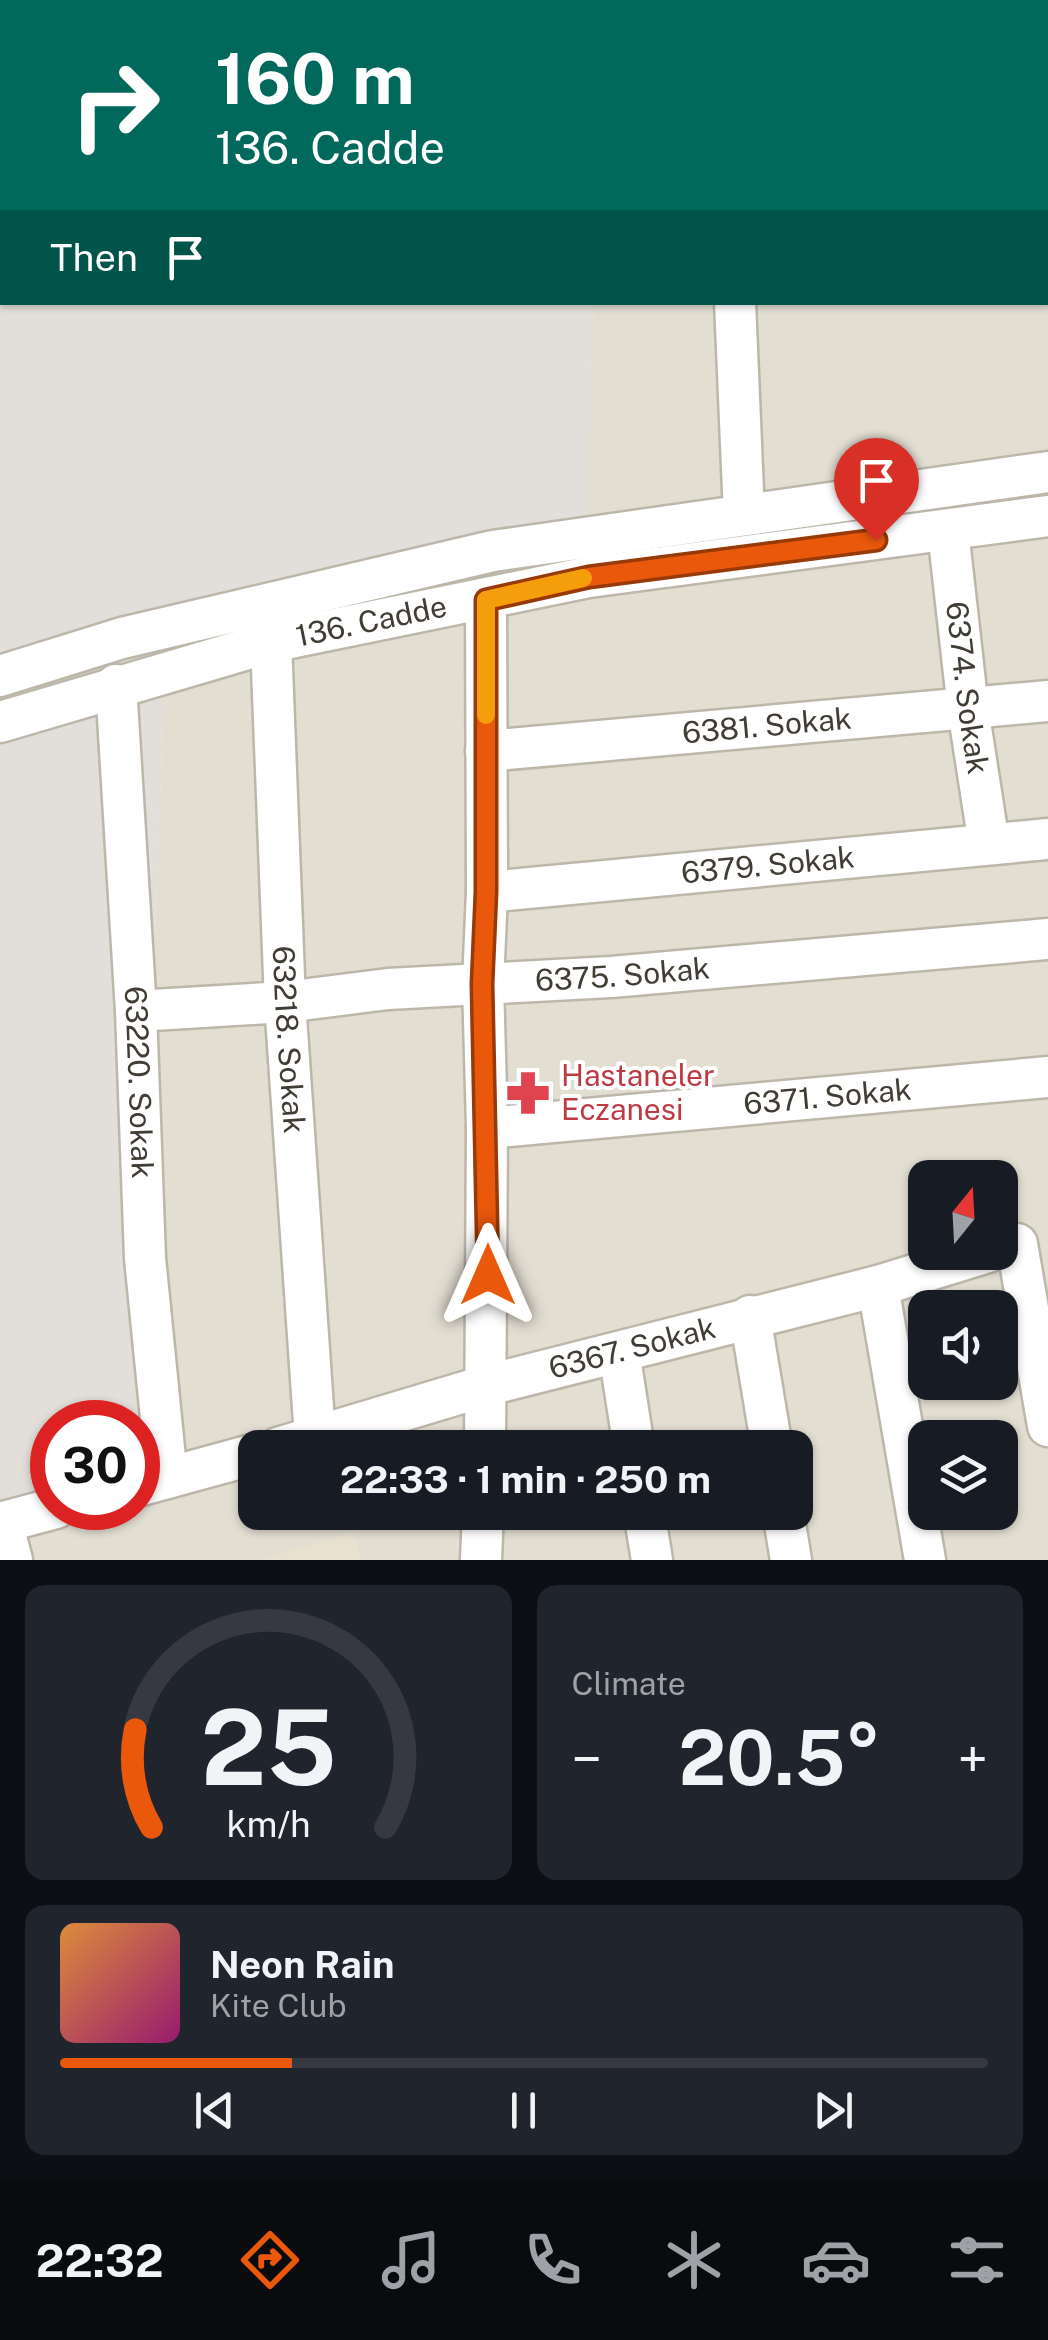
<!DOCTYPE html>
<html lang="en">
<head>
<meta charset="utf-8">
<style>
  body { margin:0; font-family:"Public Sans",sans-serif; background:#20242c; color:#f1f3f6; height:100vh; display:flex; flex-direction:column; font-size:38px; white-space:nowrap }
  * { box-sizing:border-box; margin:0 }
  p { font-size:32px; color:#9ea1a6 }
  .icon { flex:none; width:55px; height:55px; fill:none; stroke:currentColor; stroke-width:2; stroke-linecap:round; stroke-linejoin:round }
  .map { position:relative; height:1560px; overflow:hidden }
  .sheet { display:flex; flex-direction:column; gap:25px; padding:25px; background:#0d0f14; flex:1 }
  .sheet>* { flex:none }
  .hud { position:absolute; left:0px; top:0px; width:1050px; height:305px; box-shadow:0 2px 8px #0004; background:#00695c; color:#fff; overflow:hidden }
  .needle { width:65px; rotate:18deg }
  .controls { position:absolute; left:908px; top:1160px; display:grid; gap:20px }
  .controls a { display:grid; place-items:center; width:110px; height:110px; border-radius:20px; background:#171b24; box-shadow:0 2px 8px #0004; font-size:50px }
  .speed { position:absolute; left:30px; top:1400px; display:flex; gap:20px; font-size:50px; font-weight:700; text-align:center }
  .speed>* { display:grid; place-content:center; width:130px; height:130px; border-radius:50%; background:#171b24; box-shadow:0 2px 8px #0004; line-height:1 }
  .speed .limit { border:15px solid #d22; background:#fff; color:#111 }
  .pin { position:absolute; display:grid; place-items:center; width:85px; height:85px; color:#fff; margin:-102px -42px; border-radius:50% 50% 50% 0; rotate:-45deg; box-shadow:0 0 10px #0007 }
  .pin .icon { rotate:45deg }
  .me { position:absolute; width:110px; margin:-55px; rotate:0deg; stroke-linejoin:round; filter:drop-shadow(0 0 8px #0008) }
  .turn { display:flex; align-items:center; gap:35px; height:210px; padding:0 50px; font-size:45px }
  .turn .icon { width:130px; height:130px; stroke-width:2.5 }
  .turn b { display:block; font-size:70px; line-height:85px }
  .then { display:flex; align-items:center; height:95px; padding:0 50px; background:#0003; gap:20px; font-size:38px }
  .big { font-size:75px; font-weight:700; line-height:1.1 }
  .sheet .tile { flex:1; display:flex; flex-direction:column; justify-content:center; gap:15px; min-width:0; padding:0 35px; border-radius:20px; background:#20242c }
  .sheet .dial { align-items:center; gap:0 }
  .dial svg { height:260px; overflow:visible; fill:none; stroke:#363941; stroke-width:7; stroke-linecap:round; text-anchor:middle }
  .dial text { fill:#f1f3f6; stroke:none }
  .song { display:flex; align-items:center; gap:30px }
  .cover { width:120px; height:120px; border-radius:15px; background:linear-gradient(135deg,hsl(30 70% 55%),hsl(320 70% 35%)) }
  .played { height:10px; border-radius:5px; background:linear-gradient(90deg,#ea580c 25%,#363941 25%) }
  .keys { display:flex; justify-content:space-around; direction:ltr }
  .heat { display:flex; justify-content:space-between; align-items:center; font-size:55px; direction:ltr }
  .sheet .tiles { flex:1; display:grid; gap:25px; grid-template-columns:1fr 1fr }
  .tile:last-child { grid-column:span 2 }
  .trip { position:absolute; left:238px; top:1430px; width:575px; height:100px; border-radius:20px; background:#171b24; box-shadow:0 2px 8px #0004; font-weight:700; line-height:100px; text-align:center }
  .menu { display:flex; height:160px; justify-content:space-around; align-items:center; background:#090b0e; color:#9ea1a6 }
  .menu .icon { width:70px; height:70px }
  .menu .selected { color:#ea580c }
  .menu b { font-size:45px; color:#f1f3f6 }
  .map>svg:first-child { display:block }
  .residential { fill:#e3ded2; fill-rule:evenodd }
  .industrial { fill:#e2ded9 }
  .education { fill:#e8e1cf }
  .lines { fill:none; stroke-linecap:round; stroke-linejoin:round }
  .minor-casing { stroke:#bdb7aa; stroke-width:45 }
  .minor { stroke:#fff; stroke-width:40 }
  .route-casing { stroke:#983908; stroke-width:25 }
  .route { stroke:#ea580c; stroke-width:18 }
  .slow { stroke:#f59e0b; stroke-width:18 }
  .labels { text-anchor:middle; stroke-width:8; stroke-linejoin:round; paint-order:stroke }
  .street-label { font-size:30px; fill:#413c34; stroke:#fff }
  .health-label { font-size:30px; fill:#be3a42; stroke:#fff; text-anchor:start }
</style>
</head>
<body>
<div class="map">
<svg width="1048" height="1560" viewBox="0 0 1048 1560">
  <rect width="100%" height="100%" fill="#f0ece4"/>
  <path class="residential" d="M605,0H920L921,2H605Z
    M1048,119V1560H0L52,1508H138L137,1422L166,643L585,522L594,303L1048,302ZM925,1178H1000V1252H925ZM925,1308H1000V1382H925ZM925,1438H1000V1512H925ZM255,1448H795V1512H255Z"/>
  <path class="industrial" d="M306,0H605L297,2Z
    M920,0H1048V119V2Z
    M0,86H2V302L594,303L586,522L166,643L137,1422H52V1504L0,1514Z"/>
  <path class="education" d="M353,1532L362,1560H260Z"/>
  <g class="lines">
    <g class="minor-casing">
      <g id="minor">
        <path d="M735,302L744,515"/>
        <path id="s1" d="M948,531L968,709L989,844"/>
        <path id="s2" d="M271,642L285,1002L315,1437"/>
        <path d="M0,676L122,638L493,551L1048,472"/>
        <path id="s3" d="M116,685L136,1011L145,1258L167,1478"/>
        <path id="s4" d="M0,722L271,642L589,577L1048,516"/>
        <path id="s5" d="M486,751L1048,701"/>
        <path id="s6" d="M487,892L1048,839"/>
        <path id="s7" d="M136,1011L285,1002L388,989L611,977L1048,939"/>
        <path id="s8" d="M487,1128L1048,1077"/>
        <path d="M1017,1244L1048,1426"/>
        <path d="M878,1286L925,1560"/>
        <path d="M750,1316L772,1448"/>
        <path d="M619,1352L634,1448"/>
        <path id="s9" d="M278,1448L488,1385L878,1286L988,1252"/>
        <path d="M485,1448L487,1128L483,983L487,892L486,600"/>
        <path d="M138,1486L255,1454"/>
        <path d="M644,1512L652,1560"/>
        <path d="M783,1512L791,1560"/>
        <path d="M2,1522L12,1560"/>
        <path d="M0,1523L56,1508"/>
        <path d="M481,1560L483,1512"/>
      </g>
    </g>
    <use href="#minor" class="minor"/>
  </g>
  <g class="lines">
    <g class="route-casing">
      <path id="route" d="M488,1275L482,984L486,892V600L589,577L876,540"/>
    </g>
    <use href="#route" class="route"/>
    <path class="slow" d="M486,715V600L583,578"/>
  </g>
  <defs>
    <g id="pharmacy-bare" transform="scale(3.45)"><path d="M-2-6h4v4h4v4h-4v4h-4v-4h-4v-4h4Z" fill="#e0444e" stroke="#fff" stroke-width="2.5" paint-order="stroke"/></g>
  </defs>
  <g fill-rule="evenodd">
    <use href="#pharmacy-bare" x="528" y="1093"/>
  </g>
  <g class="labels">
    <g class="street-label">
      <text dy="10" stroke="none"><textPath href="#s4" startOffset="385">136. Cadde</textPath></text>
      <text dy="10" stroke="none"><textPath href="#s1" startOffset="158">6374. Sokak</textPath></text>
      <text dy="10" stroke="none"><textPath href="#s5" startOffset="282">6381. Sokak</textPath></text>
      <text dy="10" stroke="none"><textPath href="#s6" startOffset="282">6379. Sokak</textPath></text>
      <text dy="10" stroke="none"><textPath href="#s7" startOffset="488">6375. Sokak</textPath></text>
      <text dy="10" stroke="none"><textPath href="#s2" startOffset="398">63218. Sokak</textPath></text>
      <text dy="10" stroke="none"><textPath href="#s3" startOffset="398">63220. Sokak</textPath></text>
      <text dy="10" stroke="none"><textPath href="#s8" startOffset="342">6371. Sokak</textPath></text>
      <text dy="10" stroke="none"><textPath href="#s9" startOffset="368">6367. Sokak</textPath></text>
    </g>
    <g class="health-label">
      <text x="561" y="1086">Hastaneler<tspan x="561" dy="34">Eczanesi</tspan></text>
    </g>
  </g>
</svg>
<div class="controls">
<a><svg class="needle" viewBox="-14 -14 28 28"><path d="M0-13l5 13h-10z" fill="#e53935"/><path d="M0 13l5-13h-10z" fill="#9ea1a6"/></svg></a>
<a><svg class="icon" aria-label="sound" viewBox="0 0 24 24"><path d="M4 9h4l5-4v14l-5-4H4zM17 9q2 3 0 6"/></svg></a>
<a><svg class="icon" aria-label="layers" viewBox="0 0 24 24"><path d="M12 4l9 5-9 5-9-5zM3 14l9 5 9-5"/></svg></a>
</div>
<div class="speed"><div class="limit">30</div></div>
<div class="pin" style="left:876px;top:540px;background:#d93025"><svg class="icon" aria-label="arrive" viewBox="0 0 24 24"><path d="M6 21V4h12l-3 4 3 4H6"/></svg></div>
<svg class="me" style="left:488px;top:1275px" viewBox="-20 -20 40 40"><path d="M0-17L14 15 0 8-14 15z" fill="#ea580c" stroke="#fff" stroke-width="4"/></svg>
<div class="trip">22:33 · 1 min · 250 m</div>
<div class="hud">
<div class="turn"><svg class="icon" aria-label="right" viewBox="0 0 24 24"><path d="M7 20v-9h11M14 6l5 5-5 5"/></svg><div><b>160 m</b>136. Cadde</div></div>
<div class="then">Then<svg class="icon" aria-label="arrive" viewBox="0 0 24 24"><path d="M6 21V4h12l-3 4 3 4H6"/></svg></div>
</div>
</div>
<section class="sheet">
<div class="tiles">
<div class="tile dial"><svg viewBox="0 0 100 80">
<path d="M14 69A42 42 0 1 1 86 69"/>
<path d="M14 69A42 42 0 0 1 9 39" stroke="#ea580c"/>
<text x="50" y="56" font-size="32" font-weight="700">25</text>
<text x="50" y="72" font-size="11">km/h</text>
</svg></div>
<div class="tile"><p>Climate</p>
<div class="heat"><a>−</a><b class="big">20.5°</b><a>+</a></div>
</div>
<div class="tile">
<div class="song"><i class="cover"></i><div><b>Neon Rain</b><p>Kite Club</p></div></div>
<div class="played"></div>
<div class="keys"><svg class="icon" aria-label="previous" viewBox="0 0 24 24"><path d="M18 5L8 12l10 7zM5 5v14"/></svg><svg class="icon" aria-label="pause" viewBox="0 0 24 24"><path d="M8 5v14M16 5v14"/></svg><svg class="icon" aria-label="next" viewBox="0 0 24 24"><path d="M6 5l10 7-10 7zM19 5v14"/></svg></div>
</div>
</div>
</section>
<nav class="menu">
<b>22:32</b>
<svg class="icon selected" aria-label="directions" viewBox="0 0 24 24"><path d="M12 3l9 9-9 9-9-9zM9 14v-3h6M13 9l2 2-2 2"/></svg>
<svg class="icon" aria-label="music" viewBox="0 0 24 24"><path d="M9 18V5l10-2v13"/><circle cx="6" cy="18" r="3"/><circle cx="16" cy="16" r="3"/></svg>
<svg class="icon" aria-label="phone" viewBox="0 0 24 24"><path d="M5 4h4l2 5-3 2q2 4 5 5l2-3 5 2v4C11 20 4 13 5 4z"/></svg>
<svg class="icon" aria-label="climate" viewBox="0 0 24 24"><path d="M12 3v18M4 7l16 10M4 17L20 7"/></svg>
<svg class="icon" aria-label="car" viewBox="0 0 24 24"><path d="M5 17H2v-5l4-1 3-4h7l3 4 3 1v5h-3M9 17h6M6 11h13"/><circle cx="7" cy="17" r="2"/><circle cx="17" cy="17" r="2"/></svg>
<svg class="icon" aria-label="filters" viewBox="0 0 24 24"><path d="M4 7h16M4 17h16"/><circle cx="9" cy="7" r="2"/><circle cx="15" cy="17" r="2"/></svg>
</nav>
</body>
</html>
